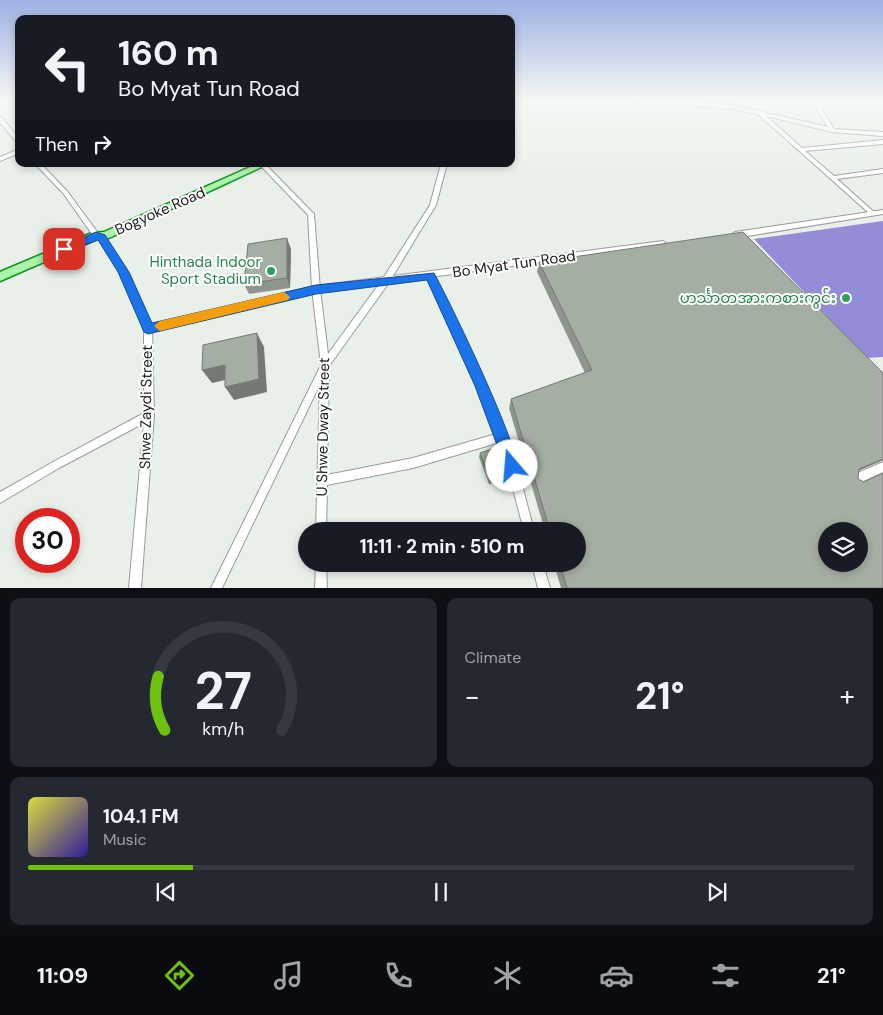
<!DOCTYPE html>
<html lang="en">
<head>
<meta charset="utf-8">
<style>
  body { margin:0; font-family:"DM Sans","Noto Sans Myanmar",sans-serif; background:#242831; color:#f1f3f6; height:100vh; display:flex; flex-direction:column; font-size:19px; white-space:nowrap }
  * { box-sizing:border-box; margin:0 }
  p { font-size:16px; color:#9ea1a6 }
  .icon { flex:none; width:28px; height:28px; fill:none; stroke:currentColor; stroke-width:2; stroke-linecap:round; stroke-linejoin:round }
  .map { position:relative; height:588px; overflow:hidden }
  .side { display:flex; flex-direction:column; gap:10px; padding:10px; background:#0d0f14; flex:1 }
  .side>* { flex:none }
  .banner { position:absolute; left:15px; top:15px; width:500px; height:152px; border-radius:10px; box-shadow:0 2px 8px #0003; background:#171b24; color:#f1f3f6; overflow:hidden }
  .tools { position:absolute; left:818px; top:522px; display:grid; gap:10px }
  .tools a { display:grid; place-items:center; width:50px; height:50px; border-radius:50%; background:#171b24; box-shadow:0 2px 8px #0003; font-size:25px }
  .speed { position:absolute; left:15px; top:508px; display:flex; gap:10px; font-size:25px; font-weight:700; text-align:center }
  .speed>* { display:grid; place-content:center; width:65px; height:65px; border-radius:50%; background:#171b24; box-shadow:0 2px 8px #0003; line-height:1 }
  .speed .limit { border:8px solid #d22; background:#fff; color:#111 }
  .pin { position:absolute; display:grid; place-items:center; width:42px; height:42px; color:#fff; margin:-21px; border-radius:10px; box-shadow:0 2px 8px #0006 }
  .me { position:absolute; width:55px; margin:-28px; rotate:342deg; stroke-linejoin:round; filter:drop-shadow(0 0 4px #0008) }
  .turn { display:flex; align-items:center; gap:18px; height:105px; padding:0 20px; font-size:22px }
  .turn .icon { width:65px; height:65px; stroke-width:2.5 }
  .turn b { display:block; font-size:35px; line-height:42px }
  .then { display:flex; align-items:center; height:48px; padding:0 20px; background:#0003; gap:10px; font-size:19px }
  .big { font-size:38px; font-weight:700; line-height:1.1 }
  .side .tile { flex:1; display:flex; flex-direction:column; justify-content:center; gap:8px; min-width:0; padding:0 18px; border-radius:10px; background:#242831 }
  .side .dial { align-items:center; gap:0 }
  .dial svg { height:130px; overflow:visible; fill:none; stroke:#363941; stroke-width:7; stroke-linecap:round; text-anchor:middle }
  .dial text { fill:#f1f3f6; stroke:none }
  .song { display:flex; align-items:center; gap:15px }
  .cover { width:60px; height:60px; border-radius:8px; background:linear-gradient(135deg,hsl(60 70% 55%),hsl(250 70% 35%)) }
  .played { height:5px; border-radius:2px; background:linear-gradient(90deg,#6ec10f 20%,#363941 20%) }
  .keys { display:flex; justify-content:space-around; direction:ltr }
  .heat { display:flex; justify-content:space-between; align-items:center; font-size:28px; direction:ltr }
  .side .tiles { flex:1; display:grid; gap:10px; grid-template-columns:1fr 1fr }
  .tile:last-child { grid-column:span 2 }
  .trip { position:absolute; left:298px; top:522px; width:288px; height:50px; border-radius:25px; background:#171b24; box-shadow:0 2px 8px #0003; font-weight:700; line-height:50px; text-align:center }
  .dock { display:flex; height:80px; justify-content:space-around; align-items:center; background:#090b0e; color:#9ea1a6 }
  .dock .icon { width:35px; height:35px }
  .dock .on { color:#6ec10f }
  .dock b { font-size:22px; color:#f1f3f6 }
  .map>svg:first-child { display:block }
  .pitch { fill:#928cd9 }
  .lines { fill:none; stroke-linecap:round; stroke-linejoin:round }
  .minor-casing { stroke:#9a9a9a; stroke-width:2 }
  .tertiary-casing { stroke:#9a9a9a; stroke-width:2 }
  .primary-casing { stroke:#0c911e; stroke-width:3 }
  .minor { fill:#fff; fill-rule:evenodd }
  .tertiary { fill:#fff; fill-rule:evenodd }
  .primary { fill:#a8f5aa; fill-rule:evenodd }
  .wall { fill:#8e968c }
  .shaded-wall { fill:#747a72 }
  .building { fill:#a5aea3; stroke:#747a72; fill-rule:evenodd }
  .route { fill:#1a73e8; stroke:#114b97 }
  .slow { fill:#f59e0b }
  .leisure-dot { fill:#2e9e5b; stroke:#fff; stroke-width:2 }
  .labels { text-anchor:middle; stroke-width:4; stroke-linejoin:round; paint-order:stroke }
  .street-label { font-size:15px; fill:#202020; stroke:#fff }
  .leisure-label { font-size:15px; fill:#27864d; stroke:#fff; text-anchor:end }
</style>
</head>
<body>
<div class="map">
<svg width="883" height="588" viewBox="0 0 883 588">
  <rect width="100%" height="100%" fill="#e8f0e9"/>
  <path class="pitch" d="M883,221V357L866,358L754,239Z"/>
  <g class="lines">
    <g class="minor-casing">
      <path id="minor" d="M642,101H680L732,105L828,127L812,101H817L834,129L883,132V136L832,132L766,116L802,148L883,140V144L805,151L834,176L883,169V173L837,179L875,213L872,215L870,214L759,115L732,109L680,105L640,104L639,103Z
        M0,117L2,118L19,138V144L17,143L0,122Z
        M19,149V153L0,161V157Z
        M35,164H41L67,191L98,233L99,235L98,237H94L63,193Z
        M259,164H265L314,214L320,289L328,354L382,280L430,205L441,164H447L436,205L388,284L329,366L327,475L413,458L496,434L477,386L426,276L430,273L434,276L485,386L513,450L534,531H524L503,450L500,442L413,468L327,485L326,531H316L320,384L222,588H211L321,365L312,289L308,215Z
        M100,235H104L127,272L152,329L154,415L141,588H129L144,423L59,468L0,503V492L53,462L144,413V329L120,272L99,237Z
        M883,462V472L850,487L846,486L845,482L846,478Z
        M316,564H326L327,588H315Z
        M532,564H543L550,588H538Z"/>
    </g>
    <g class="tertiary-casing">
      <path id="tertiary" d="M883,210V214L735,238L731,235L735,232Z
        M663,241L667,244L666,246L316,292L148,333L145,332L143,329L145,326L148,325L316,286Z"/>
    </g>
    <g class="primary-casing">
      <path id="primary" d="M257,164H268L109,238L97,239L0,281V272L92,233L104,232Z"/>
    </g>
    <use href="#minor" class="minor"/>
    <use href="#tertiary" class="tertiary"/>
    <use href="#primary" class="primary"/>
  </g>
  <path class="wall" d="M291,249L290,288L249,294L244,284Z
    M539,262L883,373V460L858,471V479L883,588H561L554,564H576V531H545L509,408L511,399L585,373L537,272Z
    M480,453L501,480L489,484L479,457Z"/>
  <path class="shaded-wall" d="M287,238L291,249L290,288L287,278Z
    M257,333L264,347L267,392L234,400L225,387Z
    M225,365L234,378L212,383L202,370Z
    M883,459V460L845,476L859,469Z
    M502,477L501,480L489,484L490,481Z"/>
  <path class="building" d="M743,232L883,373V459L859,469L858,479L864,482L883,473V588H567L560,564H576V531H550L511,399L592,370L539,262ZM826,531H859V564H826Z
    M287,238V278L244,284L248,244Z
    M257,333L259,379L225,387V365L202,370L203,345Z
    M492,449L502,477L490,481L480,453Z"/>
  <linearGradient id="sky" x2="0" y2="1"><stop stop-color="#9db1e2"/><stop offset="0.55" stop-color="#f5f8f5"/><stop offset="1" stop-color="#f5f8f5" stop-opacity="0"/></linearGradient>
  <rect width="883" height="183" fill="url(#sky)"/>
  <path class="route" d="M96,232L105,235L129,272L152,323L316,285L434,273C448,298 524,454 517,472L512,474L507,472L475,386L427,280L316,294L148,334L144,332L118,272L98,240L64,253L59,249Z"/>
  <path class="slow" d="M284,292L290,297L288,300L160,331L154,326L160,321Z"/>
  <g class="leisure-dot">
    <circle cx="271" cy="271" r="5"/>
    <circle cx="846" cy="298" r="5"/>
  </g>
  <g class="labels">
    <g class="street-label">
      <text transform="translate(160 211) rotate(-24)" y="5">Bogyoke Road</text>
      <text transform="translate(514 264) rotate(-8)" y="5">Bo Myat Tun Road</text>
      <text transform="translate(146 407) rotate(-89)" y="5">Shwe Zaydi Street</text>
      <text transform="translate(323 427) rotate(-89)" y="5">U Shwe Dway Street</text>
    </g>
    <g class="leisure-label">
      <text x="261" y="267">Hinthada Indoor<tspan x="261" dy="17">Sport Stadium</tspan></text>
      <text x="836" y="303">ဟင်္သာတအားကစားကွင်း</text>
    </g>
  </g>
</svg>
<div class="tools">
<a><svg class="icon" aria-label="layers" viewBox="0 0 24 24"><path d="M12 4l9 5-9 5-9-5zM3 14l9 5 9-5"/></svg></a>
</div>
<div class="speed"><div class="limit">30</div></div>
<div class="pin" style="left:64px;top:249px;background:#d93025"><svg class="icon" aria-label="arrive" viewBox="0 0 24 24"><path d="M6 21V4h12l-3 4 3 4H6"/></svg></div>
<svg class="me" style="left:512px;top:466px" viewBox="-20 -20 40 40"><circle r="19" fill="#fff"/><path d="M0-13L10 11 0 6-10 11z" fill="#1a73e8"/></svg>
<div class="trip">11:11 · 2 min · 510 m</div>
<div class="banner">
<div class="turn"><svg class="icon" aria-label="left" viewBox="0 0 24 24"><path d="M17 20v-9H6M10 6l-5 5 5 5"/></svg><div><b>160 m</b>Bo Myat Tun Road</div></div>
<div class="then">Then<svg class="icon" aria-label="right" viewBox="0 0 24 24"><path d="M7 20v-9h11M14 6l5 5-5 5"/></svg></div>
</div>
</div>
<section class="side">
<div class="tiles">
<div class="tile dial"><svg viewBox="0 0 100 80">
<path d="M14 69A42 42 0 1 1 86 69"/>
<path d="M14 69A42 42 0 0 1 10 36" stroke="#6ec10f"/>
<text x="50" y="56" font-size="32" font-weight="700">27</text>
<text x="50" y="72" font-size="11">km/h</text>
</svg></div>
<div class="tile"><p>Climate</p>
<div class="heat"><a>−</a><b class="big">21°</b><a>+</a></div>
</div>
<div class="tile">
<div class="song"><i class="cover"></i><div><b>104.1 FM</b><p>Music</p></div></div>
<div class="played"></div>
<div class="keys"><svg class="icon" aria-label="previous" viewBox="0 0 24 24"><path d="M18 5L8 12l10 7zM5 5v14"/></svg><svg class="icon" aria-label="pause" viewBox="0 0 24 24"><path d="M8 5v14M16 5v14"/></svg><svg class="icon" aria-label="next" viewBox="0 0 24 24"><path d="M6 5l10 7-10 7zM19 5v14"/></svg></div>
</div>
</div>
</section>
<nav class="dock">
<b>11:09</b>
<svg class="icon on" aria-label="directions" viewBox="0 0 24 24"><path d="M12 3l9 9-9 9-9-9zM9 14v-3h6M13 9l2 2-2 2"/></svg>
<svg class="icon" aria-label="music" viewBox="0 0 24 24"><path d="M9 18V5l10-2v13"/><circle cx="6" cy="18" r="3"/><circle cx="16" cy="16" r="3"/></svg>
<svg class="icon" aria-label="phone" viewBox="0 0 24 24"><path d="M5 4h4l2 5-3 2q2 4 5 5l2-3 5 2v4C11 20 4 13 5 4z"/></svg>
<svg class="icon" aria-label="climate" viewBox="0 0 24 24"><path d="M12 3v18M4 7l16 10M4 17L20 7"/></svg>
<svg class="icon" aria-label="car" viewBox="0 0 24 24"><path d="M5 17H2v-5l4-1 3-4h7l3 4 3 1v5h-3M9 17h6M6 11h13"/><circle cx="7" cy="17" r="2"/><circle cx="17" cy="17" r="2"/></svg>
<svg class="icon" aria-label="filters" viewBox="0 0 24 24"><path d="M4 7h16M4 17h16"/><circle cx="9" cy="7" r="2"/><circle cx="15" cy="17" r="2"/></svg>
<b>21°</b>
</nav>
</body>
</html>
